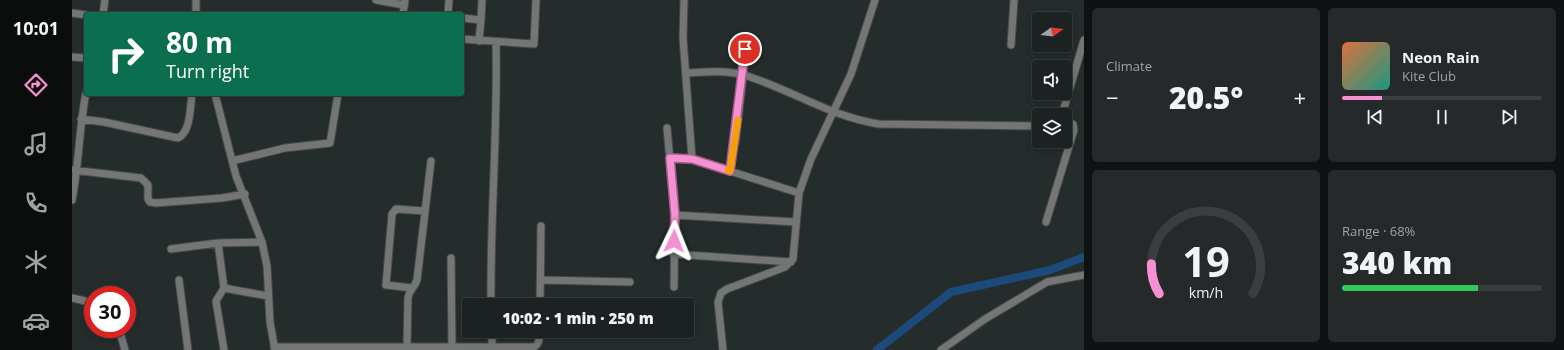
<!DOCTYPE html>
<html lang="en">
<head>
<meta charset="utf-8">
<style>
  body { margin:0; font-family:"Open Sans",sans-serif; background:#25292a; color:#f1f3f6; height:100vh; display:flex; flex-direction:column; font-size:15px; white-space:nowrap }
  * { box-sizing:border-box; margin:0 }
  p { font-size:13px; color:#a0a3a5 }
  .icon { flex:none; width:22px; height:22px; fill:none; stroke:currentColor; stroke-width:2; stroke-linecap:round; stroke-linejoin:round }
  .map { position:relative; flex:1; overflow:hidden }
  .side { display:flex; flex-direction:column; gap:8px; padding:8px; background:#0f1212; width:480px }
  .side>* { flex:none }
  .banner { position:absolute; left:12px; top:12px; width:380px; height:84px; border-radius:4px; box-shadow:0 2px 6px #0003,0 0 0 1px #3a3e3f; background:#0b6e4f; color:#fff; overflow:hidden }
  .needle { width:26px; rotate:76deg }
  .tools { position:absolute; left:960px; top:12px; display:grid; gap:8px }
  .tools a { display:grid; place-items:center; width:40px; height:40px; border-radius:4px; background:#1c2121; box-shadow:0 2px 6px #0003,0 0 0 1px #3a3e3f; font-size:20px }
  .speed { position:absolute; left:12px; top:286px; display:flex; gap:8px; font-size:20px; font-weight:700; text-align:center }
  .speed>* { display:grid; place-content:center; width:52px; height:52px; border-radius:50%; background:#1c2121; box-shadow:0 2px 6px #0003,0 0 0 1px #3a3e3f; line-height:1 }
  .speed .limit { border:6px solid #d22; background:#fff; color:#111 }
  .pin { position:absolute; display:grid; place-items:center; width:34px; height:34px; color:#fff; margin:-17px; border:2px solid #fff; border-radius:50%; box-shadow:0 1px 4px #0007 }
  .me { position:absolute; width:44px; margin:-22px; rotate:2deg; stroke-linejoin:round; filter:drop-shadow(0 0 3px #0008) }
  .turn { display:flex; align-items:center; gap:14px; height:84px; padding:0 16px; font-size:18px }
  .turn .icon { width:52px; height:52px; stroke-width:2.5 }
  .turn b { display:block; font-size:28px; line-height:34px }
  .big { font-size:30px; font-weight:800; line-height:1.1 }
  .side .card { flex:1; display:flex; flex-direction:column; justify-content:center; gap:6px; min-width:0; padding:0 14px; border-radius:6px; background:#25292a }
  .side .dial { align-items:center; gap:0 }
  .dial svg { height:104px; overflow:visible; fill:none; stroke:#3a3e3f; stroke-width:7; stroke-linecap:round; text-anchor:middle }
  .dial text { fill:#f1f3f6; stroke:none }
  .song { display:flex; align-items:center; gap:12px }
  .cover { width:48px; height:48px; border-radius:6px; background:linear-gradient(135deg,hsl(20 70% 55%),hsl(170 70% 35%)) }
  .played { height:4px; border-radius:2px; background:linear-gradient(90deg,#f591d2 20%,#3a3e3f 20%) }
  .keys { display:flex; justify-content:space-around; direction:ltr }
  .heat { display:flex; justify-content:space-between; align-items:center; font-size:22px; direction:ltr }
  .charge { height:6px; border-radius:3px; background:linear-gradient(90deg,#34c759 68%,#3a3e3f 0) }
  .side .tiles { flex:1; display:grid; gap:8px; grid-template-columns:repeat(2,1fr) }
  .trip { position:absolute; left:390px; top:298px; width:232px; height:40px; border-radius:4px; background:#1c2121; box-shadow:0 2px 6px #0003,0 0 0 1px #3a3e3f; font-weight:800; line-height:40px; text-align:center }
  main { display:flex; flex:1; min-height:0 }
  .menu { display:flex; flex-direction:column; width:72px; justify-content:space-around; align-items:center; background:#0b0d0d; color:#a0a3a5 }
  .menu .icon { width:28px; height:28px }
  .menu .current { color:#f591d2 }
  .menu b { font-size:18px; color:#f1f3f6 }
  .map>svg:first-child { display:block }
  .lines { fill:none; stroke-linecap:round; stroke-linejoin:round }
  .canal { stroke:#1c4a7b; stroke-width:8 }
  .street-casing { stroke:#434a4a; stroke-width:9 }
  .street { stroke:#737674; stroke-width:7 }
  .route-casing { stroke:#9f5e88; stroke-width:10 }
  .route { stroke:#f591d2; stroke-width:7 }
  .slow { stroke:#f59e0b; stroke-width:7 }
</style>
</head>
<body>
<main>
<nav class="menu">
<b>10:01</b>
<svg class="icon current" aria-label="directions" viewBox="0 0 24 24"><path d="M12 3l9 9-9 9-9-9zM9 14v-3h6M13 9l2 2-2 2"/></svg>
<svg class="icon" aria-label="music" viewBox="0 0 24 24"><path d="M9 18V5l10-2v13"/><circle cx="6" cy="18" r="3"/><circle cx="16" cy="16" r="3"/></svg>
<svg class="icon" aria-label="phone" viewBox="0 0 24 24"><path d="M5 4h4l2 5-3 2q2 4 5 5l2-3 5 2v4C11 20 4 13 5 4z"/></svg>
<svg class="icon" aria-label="climate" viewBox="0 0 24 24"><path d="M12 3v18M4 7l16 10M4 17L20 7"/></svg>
<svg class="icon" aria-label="car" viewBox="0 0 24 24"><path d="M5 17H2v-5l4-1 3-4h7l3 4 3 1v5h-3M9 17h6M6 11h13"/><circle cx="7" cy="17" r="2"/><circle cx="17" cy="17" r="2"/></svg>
</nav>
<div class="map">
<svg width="1012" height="350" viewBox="0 0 1012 350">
  <rect width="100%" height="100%" fill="#252c2c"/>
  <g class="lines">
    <path class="canal" d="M805,350L879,292L978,270L1012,257"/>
    <g class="street-casing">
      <path id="street" d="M304,0L332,5
        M612,0L611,38L620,159
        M0,13L14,15
        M31,14L33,0
        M124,14V0
        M331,14L333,0
        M376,14L377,0
        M390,18L409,20L407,41
        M409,20L410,0
        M390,39L462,44L464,0
        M939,45L942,0
        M0,57L14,58
        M614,73C632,72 654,70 672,75C718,89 759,117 807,124L967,126
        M143,94L164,176L190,242L195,266L198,322L203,350
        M990,115L1012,40
        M9,119L32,122L106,138C119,132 118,107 120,94
        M595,128L603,215L602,287
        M598,158L620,159L727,193
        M160,161L213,148L258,143L266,94
        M0,170L69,178L76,185V199L78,202L84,203L150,198L173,194
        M658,171L664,138L675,36
        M0,200C7,165 7,128 14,93
        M603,215L723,222
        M974,222L1002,130L1001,124L993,121
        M146,243L152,288L196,296
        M99,249L146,243L190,242
        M601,254L719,262
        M107,280L116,350
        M469,280L558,282
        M152,288L144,301L152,350
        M340,288L314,285L320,214L324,209L353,211
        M0,298L13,301L21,306
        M419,305C418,218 426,130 424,43
        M468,305L469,226
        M47,329L53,350
        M335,345L336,298C337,290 343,287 345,280L359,161
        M202,347H380L379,258
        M380,350V347H420V331
        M420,350V347H462C468,344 467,338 468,331
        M651,350L646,302L649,293L655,289L713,267L721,259L727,193L739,159L779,74L803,0
        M869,350L913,319L975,282L1012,275"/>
    </g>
    <use href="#street" class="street"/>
  </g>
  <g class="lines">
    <g class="route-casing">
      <path id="route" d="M602,241L603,215L598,158L620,159L658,171L673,49"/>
    </g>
    <use href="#route" class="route"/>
    <path class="slow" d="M656,170L658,171L666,120"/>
  </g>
</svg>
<div class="tools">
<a><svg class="needle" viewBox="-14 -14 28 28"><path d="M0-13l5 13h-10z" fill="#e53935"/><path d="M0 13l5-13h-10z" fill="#a0a3a5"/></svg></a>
<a><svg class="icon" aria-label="sound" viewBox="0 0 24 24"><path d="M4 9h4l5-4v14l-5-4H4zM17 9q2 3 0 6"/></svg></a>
<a><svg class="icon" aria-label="layers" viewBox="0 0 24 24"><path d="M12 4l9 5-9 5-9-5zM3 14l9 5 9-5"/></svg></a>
</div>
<div class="speed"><div class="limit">30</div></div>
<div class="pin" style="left:673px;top:49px;background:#d93025"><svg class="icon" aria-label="arrive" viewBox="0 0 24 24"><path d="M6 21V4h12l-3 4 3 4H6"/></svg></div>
<svg class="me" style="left:602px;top:241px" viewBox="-20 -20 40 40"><path d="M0-17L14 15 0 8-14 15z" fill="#f591d2" stroke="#fff" stroke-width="4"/></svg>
<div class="trip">10:02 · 1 min · 250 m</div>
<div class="banner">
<div class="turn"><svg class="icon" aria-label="right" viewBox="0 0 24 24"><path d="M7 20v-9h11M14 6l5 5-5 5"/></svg><div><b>80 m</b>Turn right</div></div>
</div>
</div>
<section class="side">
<div class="tiles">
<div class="card"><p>Climate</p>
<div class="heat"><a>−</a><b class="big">20.5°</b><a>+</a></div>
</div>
<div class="card">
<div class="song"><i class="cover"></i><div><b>Neon Rain</b><p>Kite Club</p></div></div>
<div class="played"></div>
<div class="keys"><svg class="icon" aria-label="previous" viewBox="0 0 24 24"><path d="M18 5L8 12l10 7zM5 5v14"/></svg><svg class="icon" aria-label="pause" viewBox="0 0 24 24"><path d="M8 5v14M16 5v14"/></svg><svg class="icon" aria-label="next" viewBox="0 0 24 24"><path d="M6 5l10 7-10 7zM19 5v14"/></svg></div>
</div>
<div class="card dial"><svg viewBox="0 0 100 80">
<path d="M14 69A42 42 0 1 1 86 69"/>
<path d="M14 69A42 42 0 0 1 8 46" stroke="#f591d2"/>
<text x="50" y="56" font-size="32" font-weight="700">19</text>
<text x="50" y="72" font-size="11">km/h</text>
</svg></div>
<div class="card"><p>Range · 68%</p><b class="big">340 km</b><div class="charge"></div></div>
</div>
</section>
</main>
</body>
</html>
